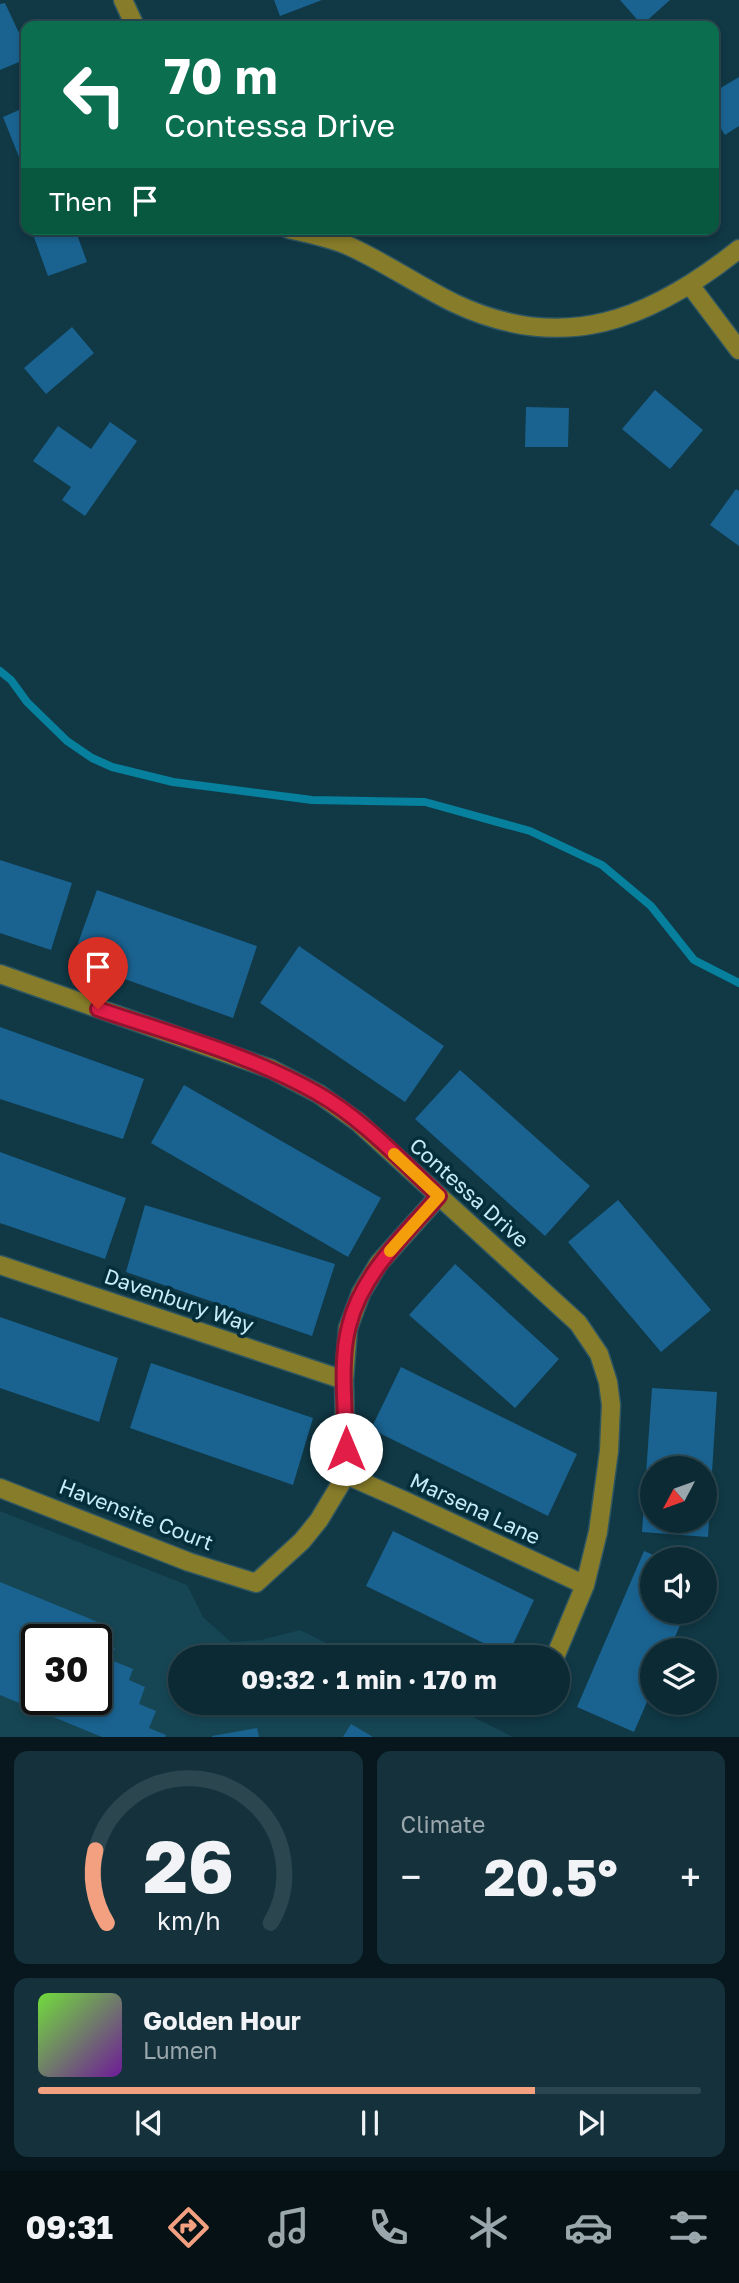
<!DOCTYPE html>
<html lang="en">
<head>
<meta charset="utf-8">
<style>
  body { margin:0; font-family:"Golos Text",sans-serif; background:#15323c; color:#f1f3f6; height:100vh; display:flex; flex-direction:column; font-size:26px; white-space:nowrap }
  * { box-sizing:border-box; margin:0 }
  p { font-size:23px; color:#9aa7ac }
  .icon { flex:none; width:38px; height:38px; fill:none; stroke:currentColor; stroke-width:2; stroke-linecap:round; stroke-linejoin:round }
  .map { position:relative; height:1737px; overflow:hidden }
  .drawer { display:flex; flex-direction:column; gap:14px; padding:14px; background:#07171d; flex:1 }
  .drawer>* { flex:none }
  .guide { position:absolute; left:21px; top:21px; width:698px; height:214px; border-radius:14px; box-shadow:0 4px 10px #0003,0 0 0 2px #2c464f; background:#0b6e4f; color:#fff; overflow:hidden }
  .needle { width:46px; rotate:229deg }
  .fabs { position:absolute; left:640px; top:1456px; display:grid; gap:14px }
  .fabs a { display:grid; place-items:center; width:77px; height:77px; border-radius:50%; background:#0c2a34; box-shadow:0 4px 10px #0003,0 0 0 2px #2c464f; font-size:35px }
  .speed { position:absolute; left:21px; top:1624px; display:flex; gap:14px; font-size:35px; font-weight:700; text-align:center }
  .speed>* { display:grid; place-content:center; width:91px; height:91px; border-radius:50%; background:#0c2a34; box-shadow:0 4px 10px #0003,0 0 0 2px #2c464f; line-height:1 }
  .speed .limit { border:4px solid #111; border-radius:10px; background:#fff; color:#111 }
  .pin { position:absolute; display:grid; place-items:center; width:60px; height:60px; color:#fff; margin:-72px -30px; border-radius:50% 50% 50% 0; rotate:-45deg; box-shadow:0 0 7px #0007 }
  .pin .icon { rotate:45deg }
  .me { position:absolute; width:77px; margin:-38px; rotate:0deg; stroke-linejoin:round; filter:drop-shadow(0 0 5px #0008) }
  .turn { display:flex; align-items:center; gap:24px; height:147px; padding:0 28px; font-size:32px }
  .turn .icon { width:91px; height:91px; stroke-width:2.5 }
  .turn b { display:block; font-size:49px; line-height:60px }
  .then { display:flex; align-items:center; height:66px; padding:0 28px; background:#0003; gap:14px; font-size:26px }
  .big { font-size:52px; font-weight:700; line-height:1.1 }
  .drawer .widget { flex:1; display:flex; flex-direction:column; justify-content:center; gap:10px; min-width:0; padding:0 24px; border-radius:14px; background:#15323c }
  .drawer .dial { align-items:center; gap:0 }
  .dial svg { height:182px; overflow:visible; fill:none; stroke:#2c464f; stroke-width:7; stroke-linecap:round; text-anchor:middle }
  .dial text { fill:#f1f3f6; stroke:none }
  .song { display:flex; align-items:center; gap:21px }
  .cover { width:84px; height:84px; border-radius:10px; background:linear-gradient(135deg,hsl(100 70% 55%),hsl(280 70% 35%)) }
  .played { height:7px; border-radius:4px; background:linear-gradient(90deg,#f2a080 75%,#2c464f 75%) }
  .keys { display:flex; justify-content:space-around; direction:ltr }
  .heat { display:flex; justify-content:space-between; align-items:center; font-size:38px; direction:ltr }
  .drawer .tiles { flex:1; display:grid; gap:14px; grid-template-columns:1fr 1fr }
  .widget:last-child { grid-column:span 2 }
  .trip { position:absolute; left:168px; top:1645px; width:402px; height:70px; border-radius:35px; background:#0c2a34; box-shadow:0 4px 10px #0003,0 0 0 2px #2c464f; font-weight:700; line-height:70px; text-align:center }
  .tab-bar { display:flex; height:112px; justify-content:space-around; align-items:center; background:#051115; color:#9aa7ac }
  .tab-bar .icon { width:49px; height:49px }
  .tab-bar .current { color:#f2a080 }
  .tab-bar b { font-size:32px; color:#f1f3f6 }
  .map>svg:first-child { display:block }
  .built { fill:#164654; fill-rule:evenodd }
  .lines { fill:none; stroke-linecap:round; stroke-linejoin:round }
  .stream { stroke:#06809d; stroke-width:8 }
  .building { fill:#1a6391; fill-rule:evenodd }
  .minor-casing { stroke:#2d5562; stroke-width:21 }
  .minor { stroke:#877c29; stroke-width:18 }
  .route-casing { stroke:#92132f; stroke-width:18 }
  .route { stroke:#e11d48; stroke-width:12 }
  .slow { stroke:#f59e0b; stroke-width:12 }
  .labels { text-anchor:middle; stroke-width:7; stroke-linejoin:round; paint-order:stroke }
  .street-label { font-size:21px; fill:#c8ebf8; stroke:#032e3a }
</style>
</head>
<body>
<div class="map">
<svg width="739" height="1737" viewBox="0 0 739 1737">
  <rect width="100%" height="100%" fill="#103845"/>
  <path class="built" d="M0,1511L187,1585L203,1617L231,1642L261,1640L300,1630L354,1657H180V1703H445L513,1737H0ZM37,1640H96V1699H37Z"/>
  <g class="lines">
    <path class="stream" d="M0,671L11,680L27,702L67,741L92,758L112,767L173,782L312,800L425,802L530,831L602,865L651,906L694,960L739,983"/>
  </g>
  <path class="building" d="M274,0H322L280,16Z
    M620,0H670L642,25Z
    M5,3L26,48V59L0,70V4Z
    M739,77V126L725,135L714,118V92Z
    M26,107V166L23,167L3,117Z
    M31,229H75L87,262L48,276Z
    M72,327L94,353L46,394L24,368Z
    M655,390L703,430L670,469L622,429Z
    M526,407L569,408L568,447H525Z
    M110,422L137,441L85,516L62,500L71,487L33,461L58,426L91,449Z
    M736,489L739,491V546L710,525Z
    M0,860L72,883L51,950L0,933Z
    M97,890L257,946L233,1018L72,960Z
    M299,946L444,1046L405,1102L260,1003Z
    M0,1027L144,1079L123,1139L0,1099Z
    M460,1070L590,1186L545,1236L415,1119Z
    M184,1085L381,1198L348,1257L151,1143Z
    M0,1152L126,1198L105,1259L0,1223Z
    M618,1200L711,1310L661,1352L568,1242Z
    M145,1205L335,1264L312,1336L126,1272Z
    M455,1264L559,1359L515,1408L409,1315Z
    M0,1317L118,1358L99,1422L0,1388Z
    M151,1363L313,1418L293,1485L130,1428Z
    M401,1367L577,1454L548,1516L371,1429Z
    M652,1388L717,1392L708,1537L642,1532ZM653,1468H705V1521H653Z
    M393,1531L534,1600L508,1655L366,1586Z
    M644,1551L663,1559H653V1612H686L669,1650H653V1688L634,1732L577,1707Z
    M0,1582L110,1627L104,1643L115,1648L111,1660L133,1669L129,1680L145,1687L139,1704L156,1711L149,1728L166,1735L165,1737H102L0,1695ZM37,1640H96V1699H37Z
    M351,1724L373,1737H343Z
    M257,1728L259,1737H212V1736Z"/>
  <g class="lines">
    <g class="minor-casing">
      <path id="minor" d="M123,0L135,26
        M289,229C309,234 332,238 351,247C386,263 419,286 454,303C563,355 650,320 739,249
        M690,285L739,350
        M0,974L271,1069L319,1094L358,1122L578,1323L599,1354L608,1382L611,1405L609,1451L598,1532L585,1585L555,1657
        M0,1265L344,1380
        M346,1475L403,1500L585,1585
        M0,1488L189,1562L256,1583L302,1541L319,1520L346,1475L344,1380L348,1328L361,1293L379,1263L439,1196"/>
    </g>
    <use href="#minor" class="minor"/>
  </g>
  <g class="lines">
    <g class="route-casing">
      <path id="route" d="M98,1009C171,1034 251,1055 317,1093C363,1119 401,1161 439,1196C404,1236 362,1273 349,1326C339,1363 346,1411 346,1449"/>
    </g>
    <use href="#route" class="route"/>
    <path class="slow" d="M390,1251L439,1196L394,1154"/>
  </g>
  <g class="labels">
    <g class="street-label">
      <text transform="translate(469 1193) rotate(42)" y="7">Contessa Drive</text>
      <text transform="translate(179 1301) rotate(19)" y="7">Davenbury Way</text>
      <text transform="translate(475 1509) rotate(25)" y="7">Marsena Lane</text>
      <text transform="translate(136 1515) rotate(21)" y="7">Havensite Court</text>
    </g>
  </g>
</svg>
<div class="fabs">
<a><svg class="needle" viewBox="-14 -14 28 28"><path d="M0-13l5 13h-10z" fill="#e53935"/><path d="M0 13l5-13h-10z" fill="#9aa7ac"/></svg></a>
<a><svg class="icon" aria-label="sound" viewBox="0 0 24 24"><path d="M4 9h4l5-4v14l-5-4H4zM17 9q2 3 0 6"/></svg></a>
<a><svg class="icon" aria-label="layers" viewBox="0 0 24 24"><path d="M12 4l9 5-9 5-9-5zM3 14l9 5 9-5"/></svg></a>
</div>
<div class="speed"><div class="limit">30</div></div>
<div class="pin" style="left:98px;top:1009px;background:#d93025"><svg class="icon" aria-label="arrive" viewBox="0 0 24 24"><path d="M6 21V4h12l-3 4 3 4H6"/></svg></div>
<svg class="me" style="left:346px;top:1449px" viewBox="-20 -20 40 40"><circle r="19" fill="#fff"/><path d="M0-13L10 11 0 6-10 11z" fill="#e11d48"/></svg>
<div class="trip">09:32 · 1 min · 170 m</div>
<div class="guide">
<div class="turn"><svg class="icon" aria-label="left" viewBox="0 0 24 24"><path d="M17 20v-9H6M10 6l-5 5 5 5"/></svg><div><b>70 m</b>Contessa Drive</div></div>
<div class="then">Then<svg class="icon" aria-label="arrive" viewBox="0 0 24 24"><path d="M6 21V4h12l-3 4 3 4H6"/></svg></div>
</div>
</div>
<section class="drawer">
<div class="tiles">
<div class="widget dial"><svg viewBox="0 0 100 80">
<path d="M14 69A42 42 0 1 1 86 69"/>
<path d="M14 69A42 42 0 0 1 9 37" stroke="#f2a080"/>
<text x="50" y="56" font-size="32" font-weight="700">26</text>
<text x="50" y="72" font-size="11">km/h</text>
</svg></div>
<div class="widget"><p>Climate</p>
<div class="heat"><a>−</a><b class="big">20.5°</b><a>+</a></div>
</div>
<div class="widget">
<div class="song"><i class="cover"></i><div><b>Golden Hour</b><p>Lumen</p></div></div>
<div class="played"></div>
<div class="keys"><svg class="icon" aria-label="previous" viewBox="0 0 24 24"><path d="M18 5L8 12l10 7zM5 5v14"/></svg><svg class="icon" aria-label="pause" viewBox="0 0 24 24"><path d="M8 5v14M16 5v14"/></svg><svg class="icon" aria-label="next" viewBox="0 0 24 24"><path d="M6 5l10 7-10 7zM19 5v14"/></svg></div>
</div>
</div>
</section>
<nav class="tab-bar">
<b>09:31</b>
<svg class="icon current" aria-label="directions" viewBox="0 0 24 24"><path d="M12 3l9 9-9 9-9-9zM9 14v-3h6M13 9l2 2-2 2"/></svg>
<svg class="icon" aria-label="music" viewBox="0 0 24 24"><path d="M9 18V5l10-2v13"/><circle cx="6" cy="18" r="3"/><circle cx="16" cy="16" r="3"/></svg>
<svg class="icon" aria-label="phone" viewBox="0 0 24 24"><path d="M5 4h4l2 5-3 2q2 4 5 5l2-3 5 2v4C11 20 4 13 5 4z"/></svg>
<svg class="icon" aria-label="climate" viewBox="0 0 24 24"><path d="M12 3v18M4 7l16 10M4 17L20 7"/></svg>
<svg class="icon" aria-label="car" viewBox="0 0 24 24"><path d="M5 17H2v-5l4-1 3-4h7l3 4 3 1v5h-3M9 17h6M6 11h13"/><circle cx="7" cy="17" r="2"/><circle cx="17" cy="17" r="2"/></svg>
<svg class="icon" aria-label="filters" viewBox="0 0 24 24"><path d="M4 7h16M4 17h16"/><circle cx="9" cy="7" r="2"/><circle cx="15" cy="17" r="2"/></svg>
</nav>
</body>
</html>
